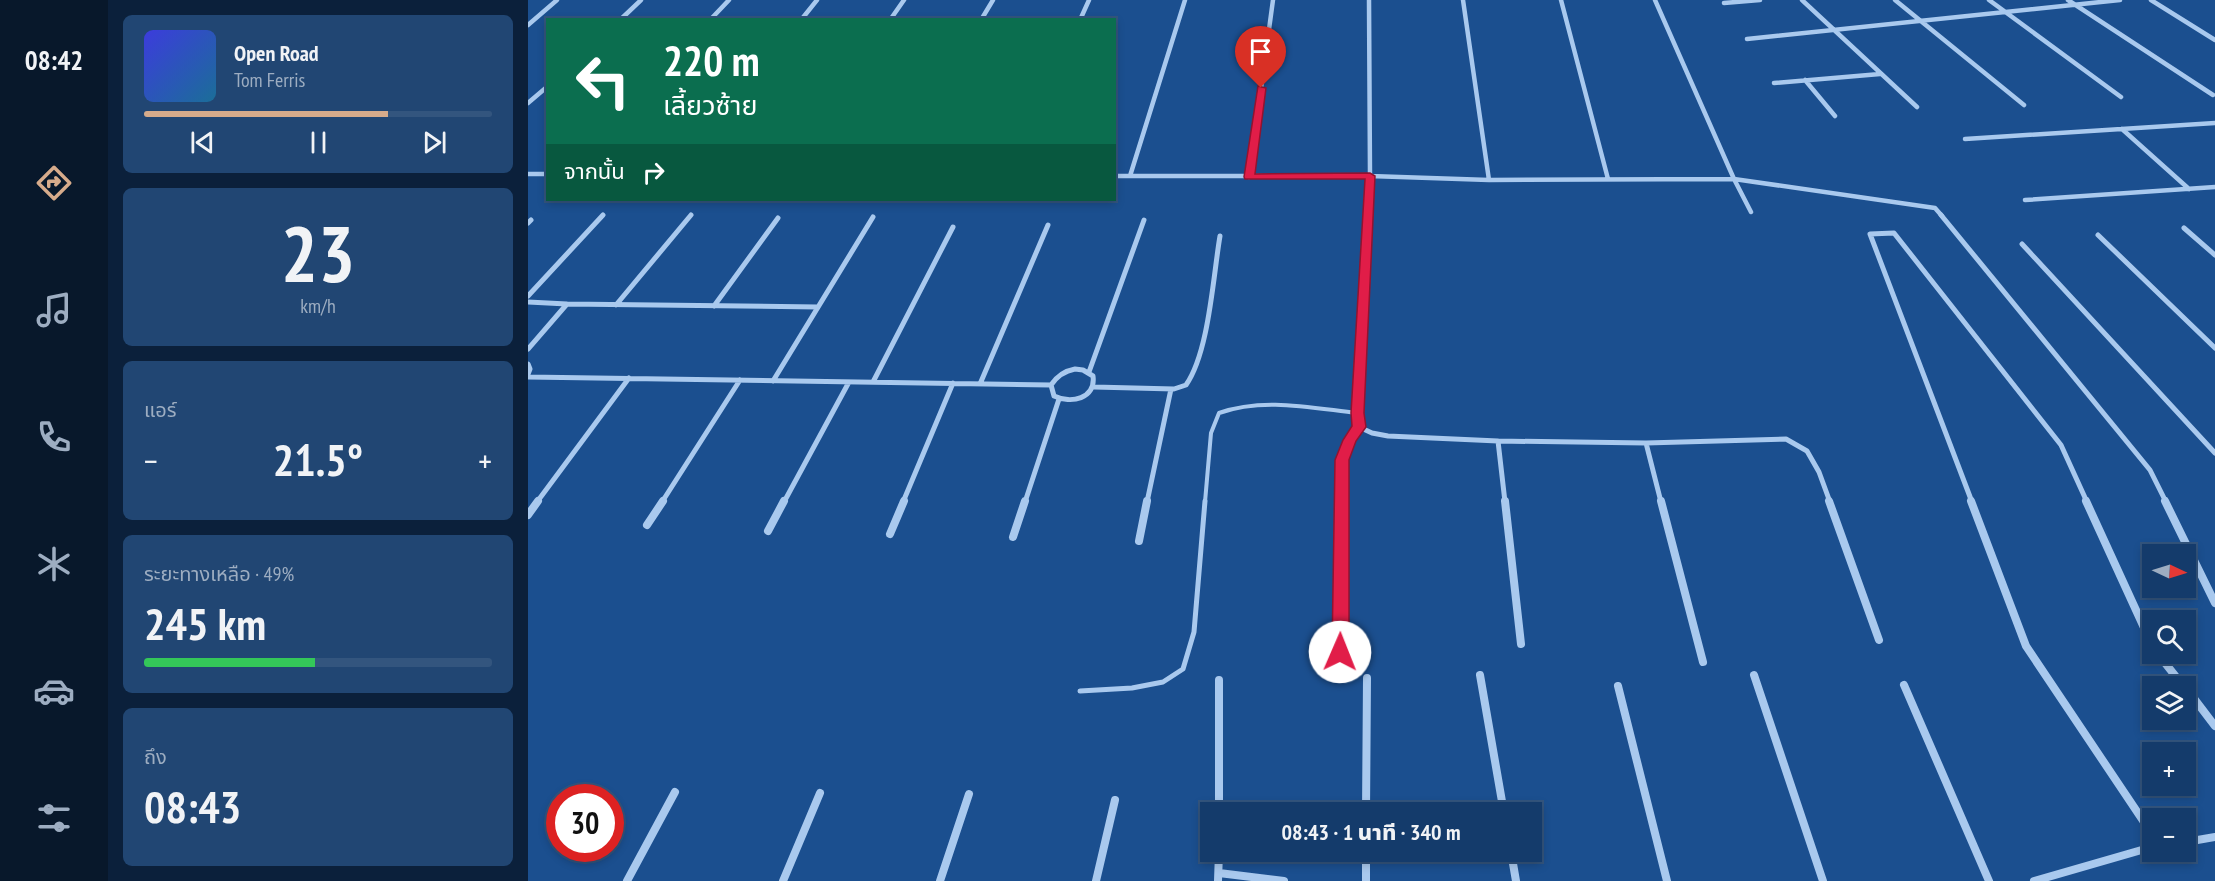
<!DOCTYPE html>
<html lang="th">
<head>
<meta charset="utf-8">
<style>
  body { margin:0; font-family:"PT Sans Narrow","Noto Sans Thai",sans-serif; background:#214673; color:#f1f3f6; height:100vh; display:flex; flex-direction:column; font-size:22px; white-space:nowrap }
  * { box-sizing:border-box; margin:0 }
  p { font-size:20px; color:#9dadc1 }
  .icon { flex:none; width:33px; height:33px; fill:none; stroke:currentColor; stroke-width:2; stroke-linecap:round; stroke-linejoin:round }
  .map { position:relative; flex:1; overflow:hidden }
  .sheet { display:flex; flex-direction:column; gap:15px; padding:15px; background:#0b203b; width:420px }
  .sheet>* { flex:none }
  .hud { position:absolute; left:18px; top:18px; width:570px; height:183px; border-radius:0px; box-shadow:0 3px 9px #0003,0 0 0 2px #33557e; background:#0b6e4f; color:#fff; overflow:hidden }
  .needle { width:39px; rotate:94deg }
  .fabs { position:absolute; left:1614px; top:544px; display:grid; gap:12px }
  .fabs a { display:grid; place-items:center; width:54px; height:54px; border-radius:0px; background:#143b6b; box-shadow:0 3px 9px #0003,0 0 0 2px #33557e; font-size:30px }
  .speed { position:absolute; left:18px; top:784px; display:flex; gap:12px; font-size:30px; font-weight:700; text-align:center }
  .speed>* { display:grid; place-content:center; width:78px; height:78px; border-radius:50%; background:#143b6b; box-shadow:0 3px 9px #0003,0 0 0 2px #33557e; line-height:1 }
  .speed .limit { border:9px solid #d22; background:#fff; color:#111 }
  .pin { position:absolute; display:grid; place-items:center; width:51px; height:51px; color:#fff; margin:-62px -26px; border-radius:50% 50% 50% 0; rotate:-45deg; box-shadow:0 0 6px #0007 }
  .pin .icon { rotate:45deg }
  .me { position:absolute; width:66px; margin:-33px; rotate:1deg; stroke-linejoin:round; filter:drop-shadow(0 0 4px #0008) }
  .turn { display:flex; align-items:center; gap:21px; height:126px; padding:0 18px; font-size:27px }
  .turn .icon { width:78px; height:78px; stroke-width:2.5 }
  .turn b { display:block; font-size:42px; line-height:51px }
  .then { display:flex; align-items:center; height:57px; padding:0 18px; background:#0003; gap:12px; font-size:22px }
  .big { font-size:45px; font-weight:800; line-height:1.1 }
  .sheet .tile { flex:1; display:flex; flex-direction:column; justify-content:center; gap:9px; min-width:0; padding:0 21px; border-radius:9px; background:#214673 }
  .sheet .dial { align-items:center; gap:0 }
  .dial b { font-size:78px; line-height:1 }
  .song { display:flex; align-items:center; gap:18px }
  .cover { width:72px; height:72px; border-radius:9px; background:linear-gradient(135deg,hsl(240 70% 55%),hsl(200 70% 35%)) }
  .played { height:6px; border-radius:3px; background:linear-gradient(90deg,#d6ab8b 70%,#33557e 70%) }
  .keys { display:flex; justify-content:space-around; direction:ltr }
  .heat { display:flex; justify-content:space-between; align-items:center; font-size:33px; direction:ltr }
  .charge { height:9px; border-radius:4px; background:linear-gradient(90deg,#34c759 49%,#33557e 0) }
  .trip { position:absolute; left:672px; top:802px; width:342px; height:60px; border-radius:0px; background:#143b6b; box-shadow:0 3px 9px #0003,0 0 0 2px #33557e; font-weight:800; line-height:60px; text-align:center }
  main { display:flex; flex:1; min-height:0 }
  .dock { display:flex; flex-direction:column; width:108px; justify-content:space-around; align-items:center; background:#08182b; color:#9dadc1 }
  .dock .icon { width:42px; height:42px }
  .dock .selected { color:#d6ab8b }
  .dock b { font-size:27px; color:#f1f3f6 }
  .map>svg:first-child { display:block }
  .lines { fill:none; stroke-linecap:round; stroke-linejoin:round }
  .service-far1 { stroke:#a9c9ee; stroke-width:4 }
  .service { stroke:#a9c9ee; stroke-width:5 }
  .minor-far2 { stroke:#a9c9ee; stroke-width:4.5 }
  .minor-far1 { stroke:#a9c9ee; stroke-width:5 }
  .minor { stroke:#a9c9ee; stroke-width:8 }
  .route { fill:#e11d48; stroke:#92132f; stroke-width:1.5 }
</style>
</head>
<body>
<main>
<nav class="dock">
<b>08:42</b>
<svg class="icon selected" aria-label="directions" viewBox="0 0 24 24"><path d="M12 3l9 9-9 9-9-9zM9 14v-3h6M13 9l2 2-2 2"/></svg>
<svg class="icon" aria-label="music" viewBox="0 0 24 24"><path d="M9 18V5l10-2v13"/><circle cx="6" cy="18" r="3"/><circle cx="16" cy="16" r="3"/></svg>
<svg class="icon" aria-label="phone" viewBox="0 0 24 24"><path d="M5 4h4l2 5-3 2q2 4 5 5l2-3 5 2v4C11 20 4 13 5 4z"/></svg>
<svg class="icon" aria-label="climate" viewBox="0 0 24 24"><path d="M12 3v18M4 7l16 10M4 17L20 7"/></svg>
<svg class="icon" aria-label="car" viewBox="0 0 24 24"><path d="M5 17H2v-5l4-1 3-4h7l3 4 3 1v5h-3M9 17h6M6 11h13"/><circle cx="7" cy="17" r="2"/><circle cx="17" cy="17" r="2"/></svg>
<svg class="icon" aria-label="filters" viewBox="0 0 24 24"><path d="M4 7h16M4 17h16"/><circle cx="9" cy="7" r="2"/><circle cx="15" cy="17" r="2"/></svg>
</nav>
<section class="sheet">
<div class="tile">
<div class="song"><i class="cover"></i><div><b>Open Road</b><p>Tom Ferris</p></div></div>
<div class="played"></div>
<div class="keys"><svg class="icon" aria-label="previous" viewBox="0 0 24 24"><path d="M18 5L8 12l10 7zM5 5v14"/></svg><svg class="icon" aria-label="pause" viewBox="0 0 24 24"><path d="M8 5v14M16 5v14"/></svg><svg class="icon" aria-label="next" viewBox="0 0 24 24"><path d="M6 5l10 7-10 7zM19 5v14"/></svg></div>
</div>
<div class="tile dial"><b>23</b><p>km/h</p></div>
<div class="tile"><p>แอร์</p>
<div class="heat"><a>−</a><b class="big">21.5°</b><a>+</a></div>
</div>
<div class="tile"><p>ระยะทางเหลือ · 49%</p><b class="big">245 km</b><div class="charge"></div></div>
<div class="tile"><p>ถึง</p><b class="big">08:43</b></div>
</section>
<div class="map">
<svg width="1687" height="881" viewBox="0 0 1687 881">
  <rect width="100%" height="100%" fill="#1b4f8f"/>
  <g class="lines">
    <path class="service-far1" d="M677,502L683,433L691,413C735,397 784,408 829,413"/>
    <path class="service" d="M552,691L604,688L635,682L655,669L666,632L677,501"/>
    <path class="minor-far2" d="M935,0L961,180
      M1033,0L1080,179
      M1127,0L1206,179L1223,212
      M1274,0L1389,107
      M1367,0L1496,105
      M1461,0L1593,97
      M1540,0L1685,95
      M1623,0L1687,40
      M1196,3L1232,0
      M92,20L113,0
      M182,20L201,0
      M273,20L289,0
      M362,20L376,0
      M453,20L465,0
      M552,20L561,0
      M0,25L29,0
      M1219,39L1592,0
      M1277,80L1307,116
      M1246,83L1352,74
      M0,103L20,86
      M1594,129L1661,189
      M1437,139L1687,123
      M0,174H20
      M586,176H842L961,180L1206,179L1407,208L1414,216
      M602,176L657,0
      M721,177L745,0
      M1497,200L1687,187
      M840,216L842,176L841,0"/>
    <path class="minor-far1" d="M1413,215L1622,470L1638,502
      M0,223L3,220
      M1656,228L1687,255
      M1570,235L1687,348
      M1494,244L1687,453
      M0,296L75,215
      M0,302L39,304
      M88,305L163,215
      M186,306L250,218
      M0,349L39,304L290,307
      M0,364L2,369L0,374
      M547,369L555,370L565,376C568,399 543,404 526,396L523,385C529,376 536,371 547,369Z
      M561,372L616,220
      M0,377L523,385
      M245,381L345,217
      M345,382L425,227
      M452,384L520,225
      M566,387L646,389L658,385C681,352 685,277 692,236
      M831,427L844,433L860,436L970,441L1118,443L1258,439L1279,451L1291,472L1302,502
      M970,441L977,502
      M1118,443L1133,502
      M9,502L101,378
      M134,502L212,380
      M256,502L321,382
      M375,502L425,383
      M497,502L531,399
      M619,502L643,389
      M814,502C814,471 813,454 831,427L829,413L840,215
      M1444,502L1342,234L1366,233L1533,445L1559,502"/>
    <path class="minor" d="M977,501L993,644
      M1133,501L1175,662
      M1301,501L1351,640
      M1443,501L1498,646L1624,834
      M1558,501L1624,645
      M1637,501L1687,603
      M0,515L10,501
      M119,525L135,501
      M240,531L256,501
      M362,534L376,501
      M485,537L497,501
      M611,541L619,501
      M812,652L814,501
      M1630,654L1656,687
      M952,675L976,813
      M1226,675L1295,881
      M691,680V813
      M1376,685L1461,881
      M1090,686L1139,881
      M1658,688L1687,726
      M838,813L839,678
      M1658,842L1687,837
      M838,852V881
      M983,852L988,881
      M691,873L756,881
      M99,881L147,792
      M255,881L292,793
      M412,881L441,794
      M568,881L587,800
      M690,881L691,852
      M1506,881L1624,847"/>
  </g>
  <path class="route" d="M730,86L738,88L727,174L842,173L847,176L836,413L838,427L828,441L821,460V652L818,657L812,659L807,657L804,652L807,460L815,440L824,426L823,413L837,179H717L716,177Z"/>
</svg>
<div class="fabs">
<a><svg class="needle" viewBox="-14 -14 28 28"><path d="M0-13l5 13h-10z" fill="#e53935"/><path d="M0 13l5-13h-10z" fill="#9dadc1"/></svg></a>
<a><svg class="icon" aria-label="search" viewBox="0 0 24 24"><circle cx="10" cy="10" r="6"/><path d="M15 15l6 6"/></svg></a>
<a><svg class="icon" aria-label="layers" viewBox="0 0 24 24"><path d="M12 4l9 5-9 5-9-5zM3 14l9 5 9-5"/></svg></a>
<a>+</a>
<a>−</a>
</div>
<div class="speed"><div class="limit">30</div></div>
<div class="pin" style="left:733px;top:88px;background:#d93025"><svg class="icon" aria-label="arrive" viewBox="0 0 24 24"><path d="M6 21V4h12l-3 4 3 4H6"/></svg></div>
<svg class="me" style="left:812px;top:652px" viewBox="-20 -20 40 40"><circle r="19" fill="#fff"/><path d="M0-13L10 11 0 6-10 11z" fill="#e11d48"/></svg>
<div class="trip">08:43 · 1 นาที · 340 m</div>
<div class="hud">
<div class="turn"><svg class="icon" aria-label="left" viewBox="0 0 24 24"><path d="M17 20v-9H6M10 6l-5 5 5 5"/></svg><div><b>220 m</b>เลี้ยวซ้าย</div></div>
<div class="then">จากนั้น<svg class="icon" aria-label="right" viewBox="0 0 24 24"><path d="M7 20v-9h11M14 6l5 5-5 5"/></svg></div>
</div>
</div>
</main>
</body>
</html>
